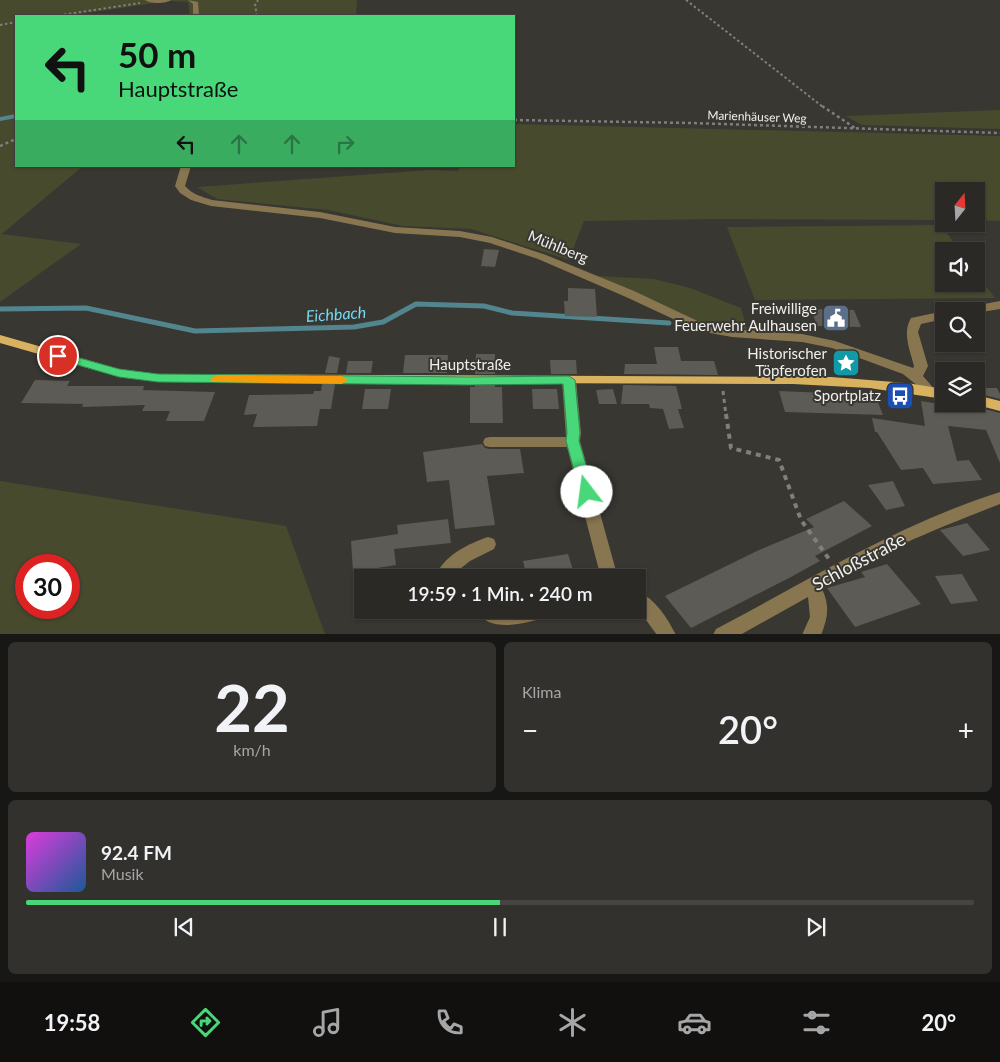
<!DOCTYPE html>
<html lang="de">
<head>
<meta charset="utf-8">
<style>
  body { margin:0; font-family:Lato,sans-serif; background:#32312e; color:#f1f3f6; height:100vh; display:flex; flex-direction:column; font-size:19px; white-space:nowrap }
  * { box-sizing:border-box; margin:0 }
  p { font-size:16px; color:#a5a6a7 }
  .icon { flex:none; width:28px; height:28px; fill:none; stroke:currentColor; stroke-width:2; stroke-linecap:round; stroke-linejoin:round }
  .map { position:relative; height:634px; overflow:hidden }
  .side { display:flex; flex-direction:column; gap:8px; padding:8px; background:#171715; flex:1 }
  .side>* { flex:none }
  .top-card { position:absolute; left:15px; top:15px; width:500px; height:152px; border-radius:0px; box-shadow:0 1px 4px #0004,0 0 0 1px #464543; background:#48d779; color:#111; overflow:hidden }
  .needle { width:32px; rotate:18deg }
  .buttons { position:absolute; left:935px; top:182px; display:grid; gap:10px }
  .buttons a { display:grid; place-items:center; width:50px; height:50px; border-radius:0px; background:#2a2926; box-shadow:0 1px 4px #0004,0 0 0 1px #464543; font-size:25px }
  .speed { position:absolute; left:15px; top:554px; display:flex; gap:10px; font-size:25px; font-weight:700; text-align:center }
  .speed>* { display:grid; place-content:center; width:65px; height:65px; border-radius:50%; background:#2a2926; box-shadow:0 1px 4px #0004,0 0 0 1px #464543; line-height:1 }
  .speed .limit { border:8px solid #d22; background:#fff; color:#111 }
  .pin { position:absolute; display:grid; place-items:center; width:42px; height:42px; color:#fff; margin:-21px; border:2px solid #fff; border-radius:50%; box-shadow:0 1px 5px #0007 }
  .me { position:absolute; width:55px; margin:-28px; rotate:345deg; stroke-linejoin:round; filter:drop-shadow(0 0 4px #0008) }
  .turn { display:flex; align-items:center; gap:18px; height:105px; padding:0 20px; font-size:22px }
  .turn .icon { width:65px; height:65px; stroke-width:2.5 }
  .turn b { display:block; font-size:35px; line-height:42px }
  .lanes { display:flex; align-items:center; height:48px; padding:0 20px; background:#0003; justify-content:center; gap:25px; direction:ltr }
  .lanes .off { opacity:.35 }
  .big { font-size:38px; font-weight:600; line-height:1.1 }
  .side .card { flex:1; display:flex; flex-direction:column; justify-content:center; gap:8px; min-width:0; padding:0 18px; border-radius:8px; background:#32312e }
  .side .dial { align-items:center; gap:0 }
  .dial b { font-size:65px; line-height:1 }
  .song { display:flex; align-items:center; gap:15px }
  .cover { width:60px; height:60px; border-radius:8px; background:linear-gradient(135deg,hsl(300 70% 55%),hsl(210 70% 35%)) }
  .played { height:5px; border-radius:2px; background:linear-gradient(90deg,#48d779 50%,#464543 50%) }
  .keys { display:flex; justify-content:space-around; direction:ltr }
  .heat { display:flex; justify-content:space-between; align-items:center; font-size:28px; direction:ltr }
  .side .tiles { flex:1; display:grid; gap:8px; grid-template-columns:1fr 1fr }
  .card:last-child { grid-column:span 2 }
  .trip { position:absolute; left:354px; top:569px; width:292px; height:50px; border-radius:0px; background:#2a2926; box-shadow:0 1px 4px #0004,0 0 0 1px #464543; font-weight:600; line-height:50px; text-align:center }
  .tab-bar { display:flex; height:80px; justify-content:space-around; align-items:center; background:#11100f; color:#a5a6a7 }
  .tab-bar .icon { width:35px; height:35px }
  .tab-bar .on { color:#48d779 }
  .tab-bar b { font-size:22px; color:#f1f3f6 }
  .map>svg:first-child { display:block }
  .green { fill:#484a2d; fill-rule:evenodd }
  .lines { fill:none; stroke-linecap:round; stroke-linejoin:round }
  .stream-far1 { stroke:#52858e; stroke-width:4 }
  .stream { stroke:#52858e; stroke-width:5 }
  .building { fill:#5c5b56 }
  .path-far3 { stroke:#807f7b; stroke-width:2; stroke-dasharray:2.5 2.5; stroke-linecap:butt }
  .path-far2 { stroke:#807f7b; stroke-width:2.5; stroke-dasharray:3 3; stroke-linecap:butt }
  .path-far1 { stroke:#807f7b; stroke-width:3; stroke-dasharray:4 4; stroke-linecap:butt }
  .path { stroke:#807f7b; stroke-width:4; stroke-dasharray:5 5; stroke-linecap:butt }
  .minor { fill:#887650; fill-rule:evenodd }
  .major { fill:#d9b260; fill-rule:evenodd }
  .route { fill:#48d779; stroke:#2f8c4f }
  .slow { fill:#f59e0b }
  .labels { text-anchor:middle; stroke-width:4; stroke-linejoin:round; paint-order:stroke }
  .far-street-label { font-size:12px; fill:#f0efec; stroke:#383732 }
  .street-label { font-size:15px; fill:#f0efec; stroke:#383732 }
  .poi-label { font-size:15px; fill:#f0efec; stroke:#383732; text-anchor:end }
  .water-label { font-size:16px; font-style:italic; fill:#76daf3; stroke:#383732 }
  .near-street-label { font-size:18px; fill:#f0efec; stroke:#383732 }
</style>
</head>
<body>
<div class="map">
<svg width="1000" height="635" viewBox="0 0 1000 635">
  <rect width="100%" height="100%" fill="#383732"/>
  <path class="green" d="M0,0H357L356,16H190L188,2L169,1L66,16H16V166H83L2,234L81,244L0,302Z
    M1000,110V129L862,125L846,116Z
    M514,124L1000,136V221L976,220V191H944V220L719,219L584,221L569,260L471,229L403,226L328,210L217,199L197,187L430,170L458,171L460,166H514Z
    M941,225L960,251H944V284H976V273L995,298L755,300L727,227Z
    M598,276L654,279L690,288L741,308L747,329L700,323L599,278Z
    M0,481L286,526L325,634H0ZM26,565H69V608H26Z"/>
  <g class="lines">
    <path class="stream-far1" d="M0,119L16,116"/>
    <path class="stream" d="M0,309L86,308L195,331L354,327L383,322L416,304L484,306L512,313L669,323"/>
  </g>
  <path class="building" d="M484,249L499,250L495,267L481,266Z
    M568,288L595,289L597,317L565,316L564,301H568Z
    M811,309L854,310L861,327L817,326Z
    M654,347H678L681,361H714L718,375L624,374L625,364H657Z
    M476,354H495V374H475Z
    M405,355H448L447,373H403Z
    M329,356L340,358L337,373H325Z
    M550,360H576L577,374H551Z
    M348,361H373L371,373H346Z
    M35,380L70,381L67,386H144L143,390L215,392L204,421H166L170,411H142L145,405L82,407L83,404L21,403Z
    M322,384H335L331,409H320L317,426L253,427L257,414L244,415L249,395L313,394L314,391H321Z
    M475,385H495V387H502L503,423H470V387H475Z
    M623,385L676,386L682,409H678L684,428L669,429L663,409L650,408L649,404H621Z
    M976,388H997L1000,394V399L976,393Z
    M365,389H391L388,409H362Z
    M532,389H557L559,409H533Z
    M613,389L617,404H599L596,390Z
    M779,391L875,395L883,415L785,412Z
    M921,401L976,410V407L1000,413V463L986,430L948,426L957,461L969,460L982,480L933,484L923,468L901,470L877,432H875L872,418L925,426Z
    M482,444L485,448L490,449H520L524,473L487,476L495,525L455,529L449,480L427,482L423,452Z
    M893,481L905,506L886,510L868,485Z
    M844,501L872,526L815,556L820,561L789,578L691,628L665,596L759,550L814,527L806,519Z
    M448,519L451,543L394,549L396,565L353,572L351,541L398,534L397,525Z
    M967,523L990,550L963,556L940,530Z
    M568,554L573,570L527,578L523,561Z
    M887,564L921,604L855,627L827,588L865,577L861,572Z
    M962,574L978,601L951,604L935,576Z"/>
  <g class="lines">
    <path class="path-far3" d="M686,0L823,107
      M54,16L140,3
      M257,16L255,5L258,0
      M0,25L16,22"/>
    <path class="path-far2" d="M822,106L855,128
      M514,120L691,123L1000,133
      M0,146L16,139"/>
    <path class="path-far1" d="M723,391L726,416"/>
    <path class="path" d="M726,414L731,448L779,460L801,520L829,559"/>
    <path class="minor" d="M145,0H171C166,4 150,4 145,0Z
      M188,0L198,2L199,16H193V4Z
      M181,166H191L185,186C192,194 202,197 212,200L320,212L395,227L460,231L492,237L546,255L634,291L706,325L732,329L802,334L835,341L913,368L914,366C910,350 902,333 911,318L944,311V319L921,324L918,332L928,366L923,376L936,391L934,394H924L919,387L903,374L832,348L802,342L732,337L699,331L626,297L538,259L490,243L460,237L395,233L320,218L211,206L191,200L180,193L175,186Z
      M1000,301V309L976,313V311H962L964,308Z
      M569,376L574,377L576,380L581,433L580,441L618,578H601L567,447H490L485,446L483,442L485,438L490,437H566L562,380L564,377Z
      M1000,492V504C939,528 876,552 822,589C830,606 828,618 821,635H802L810,617L808,597L740,635H713L716,629C809,580 899,524 1000,492Z
      M488,537L494,539L496,544L494,549L470,561L455,573V578H438L437,573C447,554 468,544 488,537Z
      M638,592C655,598 668,619 676,635H657L638,609Z
      M476,610H553L550,615C530,623 489,635 476,610Z"/>
    <path class="major" d="M0,335L119,369L158,374L831,377L907,383L944,389V399L869,388L793,384L158,382L119,377L0,343Z
      M976,395L1000,401V411L973,404H976Z"/>
  </g>
  <path class="route" d="M58,352L119,369L158,374L470,377L569,376L575,380L580,433L579,441L594,492L592,496L587,498L582,496L580,492L566,441L567,433L563,384L470,385L158,382L119,377L54,358L52,356Z"/>
  <path class="slow" d="M217,375L342,376L348,380L342,384L212,382L210,379Z"/>
  <defs>
    <g id="civic-square" transform="scale(1.4375)"><rect x="-9" y="-9" width="18" height="18" rx="4" fill="#5c6f8a" stroke="#383732"/><path d="M-.6-6.5H3V-4.5H.6V-3L4-1V1h2V6H-6V1h2V-1L-.6-3ZM-1.2 2.5V6h2.4V2.5Z" fill="#fff"/></g>
    <g id="sight-square" transform="scale(1.4375)"><rect x="-9" y="-9" width="18" height="18" rx="4" fill="#0f9aa8" stroke="#383732"/><path d="M0-6L1.8-2.2L6-1.7L2.9 1.2L3.7 5.4L0 3.3L-3.7 5.4L-2.9 1.2L-6-1.7L-1.8-2.2Z" fill="#fff"/></g>
    <g id="bus-square" transform="scale(1.4375)"><rect x="-9" y="-9" width="18" height="18" rx="4" fill="#1a4fb4" stroke="#383732"/><path d="M-5-6H5V4H4V6H2V4H-2V6H-4V4H-5ZM-3.5-4V0h7V-4ZM-3.5 1.2v1.5H-2V1.2ZM2 1.2v1.5H3.5V1.2Z" fill="#fff"/></g>
  </defs>
  <g fill-rule="evenodd">
    <use href="#civic-square" x="836" y="318"/>
    <use href="#sight-square" x="846" y="363"/>
    <use href="#bus-square" x="900" y="396"/>
  </g>
  <g class="labels">
    <g class="far-street-label">
      <text transform="translate(757 117) rotate(2)" y="4">Marienhäuser Weg</text>
    </g>
    <g class="street-label">
      <text transform="translate(558 247) rotate(22)" y="5">Mühlberg</text>
      <text x="470" y="370">Hauptstraße</text>
    </g>
    <g class="poi-label">
      <text x="817" y="314">Freiwillige<tspan x="817" dy="17">Feuerwehr Aulhausen</tspan></text>
      <text x="827" y="359">Historischer<tspan x="827" dy="17">Töpferofen</tspan></text>
      <text x="881" y="401">Sportplatz</text>
    </g>
    <g class="water-label">
      <text transform="translate(336 314) rotate(-4)" y="6">Eichbach</text>
    </g>
    <g class="near-street-label">
      <text transform="translate(859 562) rotate(-28)" y="6">Schloßstraße</text>
    </g>
  </g>
</svg>
<div class="buttons">
<a><svg class="needle" viewBox="-14 -14 28 28"><path d="M0-13l5 13h-10z" fill="#e53935"/><path d="M0 13l5-13h-10z" fill="#a5a6a7"/></svg></a>
<a><svg class="icon" aria-label="sound" viewBox="0 0 24 24"><path d="M4 9h4l5-4v14l-5-4H4zM17 9q2 3 0 6"/></svg></a>
<a><svg class="icon" aria-label="search" viewBox="0 0 24 24"><circle cx="10" cy="10" r="6"/><path d="M15 15l6 6"/></svg></a>
<a><svg class="icon" aria-label="layers" viewBox="0 0 24 24"><path d="M12 4l9 5-9 5-9-5zM3 14l9 5 9-5"/></svg></a>
</div>
<div class="speed"><div class="limit">30</div></div>
<div class="pin" style="left:58px;top:356px;background:#d93025"><svg class="icon" aria-label="arrive" viewBox="0 0 24 24"><path d="M6 21V4h12l-3 4 3 4H6"/></svg></div>
<svg class="me" style="left:587px;top:492px" viewBox="-20 -20 40 40"><circle r="19" fill="#fff"/><path d="M0-13L10 11 0 6-10 11z" fill="#48d779"/></svg>
<div class="trip">19:59 · 1 Min. · 240 m</div>
<div class="top-card">
<div class="turn"><svg class="icon" aria-label="left" viewBox="0 0 24 24"><path d="M17 20v-9H6M10 6l-5 5 5 5"/></svg><div><b>50 m</b>Hauptstraße</div></div>
<div class="lanes"><svg class="icon" aria-label="left" viewBox="0 0 24 24"><path d="M17 20v-9H6M10 6l-5 5 5 5"/></svg><svg class="icon off" aria-label="ahead" viewBox="0 0 24 24"><path d="M12 20V5M6 11l6-6 6 6"/></svg><svg class="icon off" aria-label="ahead" viewBox="0 0 24 24"><path d="M12 20V5M6 11l6-6 6 6"/></svg><svg class="icon off" aria-label="right" viewBox="0 0 24 24"><path d="M7 20v-9h11M14 6l5 5-5 5"/></svg></div>
</div>
</div>
<section class="side">
<div class="tiles">
<div class="card dial"><b>22</b><p>km/h</p></div>
<div class="card"><p>Klima</p>
<div class="heat"><a>−</a><b class="big">20°</b><a>+</a></div>
</div>
<div class="card">
<div class="song"><i class="cover"></i><div><b>92.4 FM</b><p>Musik</p></div></div>
<div class="played"></div>
<div class="keys"><svg class="icon" aria-label="previous" viewBox="0 0 24 24"><path d="M18 5L8 12l10 7zM5 5v14"/></svg><svg class="icon" aria-label="pause" viewBox="0 0 24 24"><path d="M8 5v14M16 5v14"/></svg><svg class="icon" aria-label="next" viewBox="0 0 24 24"><path d="M6 5l10 7-10 7zM19 5v14"/></svg></div>
</div>
</div>
</section>
<nav class="tab-bar">
<b>19:58</b>
<svg class="icon on" aria-label="directions" viewBox="0 0 24 24"><path d="M12 3l9 9-9 9-9-9zM9 14v-3h6M13 9l2 2-2 2"/></svg>
<svg class="icon" aria-label="music" viewBox="0 0 24 24"><path d="M9 18V5l10-2v13"/><circle cx="6" cy="18" r="3"/><circle cx="16" cy="16" r="3"/></svg>
<svg class="icon" aria-label="phone" viewBox="0 0 24 24"><path d="M5 4h4l2 5-3 2q2 4 5 5l2-3 5 2v4C11 20 4 13 5 4z"/></svg>
<svg class="icon" aria-label="climate" viewBox="0 0 24 24"><path d="M12 3v18M4 7l16 10M4 17L20 7"/></svg>
<svg class="icon" aria-label="car" viewBox="0 0 24 24"><path d="M5 17H2v-5l4-1 3-4h7l3 4 3 1v5h-3M9 17h6M6 11h13"/><circle cx="7" cy="17" r="2"/><circle cx="17" cy="17" r="2"/></svg>
<svg class="icon" aria-label="filters" viewBox="0 0 24 24"><path d="M4 7h16M4 17h16"/><circle cx="9" cy="7" r="2"/><circle cx="15" cy="17" r="2"/></svg>
<b>20°</b>
</nav>
</body>
</html>
